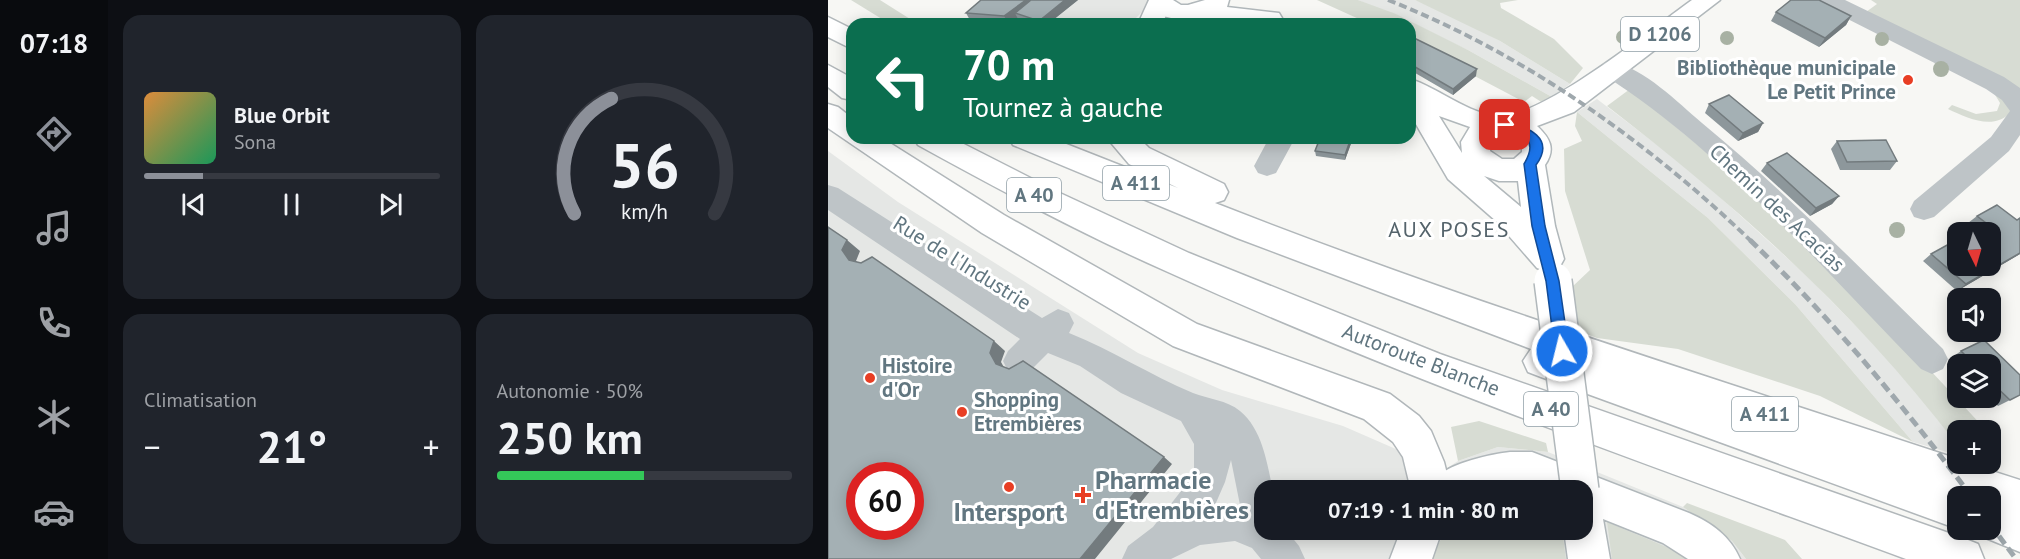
<!DOCTYPE html>
<html lang="fr">
<head>
<meta charset="utf-8">
<style>
  body { margin:0; font-family:"PT Sans",sans-serif; background:#20242c; color:#f1f3f6; height:100vh; display:flex; flex-direction:column; font-size:22px; white-space:nowrap }
  * { box-sizing:border-box; margin:0 }
  p { font-size:20px; color:#9ea1a6 }
  .icon { flex:none; width:33px; height:33px; fill:none; stroke:currentColor; stroke-width:2; stroke-linecap:round; stroke-linejoin:round }
  .map { position:relative; flex:1; overflow:hidden }
  .panel { display:flex; flex-direction:column; gap:15px; padding:15px; background:#0d0f14; width:720px }
  .panel>* { flex:none }
  .top-card { position:absolute; left:18px; top:18px; width:570px; height:126px; border-radius:18px; box-shadow:0 3px 15px #0003; background:#0b6e4f; color:#fff; overflow:hidden }
  .needle { width:39px; rotate:175deg }
  .tools { position:absolute; left:1119px; top:222px; display:grid; gap:12px }
  .tools a { display:grid; place-items:center; width:54px; height:54px; border-radius:12px; background:#171b24; box-shadow:0 3px 15px #0003; font-size:30px }
  .speed { position:absolute; left:18px; top:462px; display:flex; gap:12px; font-size:30px; font-weight:700; text-align:center }
  .speed>* { display:grid; place-content:center; width:78px; height:78px; border-radius:50%; background:#171b24; box-shadow:0 3px 15px #0003; line-height:1 }
  .speed .limit { border:9px solid #d22; background:#fff; color:#111 }
  .pin { position:absolute; display:grid; place-items:center; width:51px; height:51px; color:#fff; margin:-26px; border-radius:12px; box-shadow:0 3px 9px #0006 }
  .me { position:absolute; width:66px; margin:-33px; rotate:352deg; stroke-linejoin:round; filter:drop-shadow(0 0 4px #0008) }
  .turn { display:flex; align-items:center; gap:21px; height:126px; padding:0 18px; font-size:27px }
  .turn .icon { width:78px; height:78px; stroke-width:2.5 }
  .turn b { display:block; font-size:42px; line-height:51px }
  .big { font-size:45px; font-weight:700; line-height:1.1 }
  .panel .widget { flex:1; display:flex; flex-direction:column; justify-content:center; gap:9px; min-width:0; padding:0 21px; border-radius:18px; background:#20242c }
  .panel .dial { align-items:center; gap:0 }
  .dial svg { height:156px; overflow:visible; fill:none; stroke:#363941; stroke-width:7; stroke-linecap:round; text-anchor:middle }
  .dial text { fill:#f1f3f6; stroke:none }
  .song { display:flex; align-items:center; gap:18px }
  .cover { width:72px; height:72px; border-radius:9px; background:linear-gradient(135deg,hsl(30 70% 55%),hsl(150 70% 35%)) }
  .played { height:6px; border-radius:3px; background:linear-gradient(90deg,#8c9099 20%,#363941 20%) }
  .keys { display:flex; justify-content:space-around; direction:ltr }
  .heat { display:flex; justify-content:space-between; align-items:center; font-size:33px; direction:ltr }
  .charge { height:9px; border-radius:4px; background:linear-gradient(90deg,#34c759 50%,#363941 0) }
  .panel .tiles { flex:1; display:grid; gap:15px; grid-template-columns:repeat(2,1fr) }
  .trip { position:absolute; left:426px; top:480px; width:339px; height:60px; border-radius:18px; background:#171b24; box-shadow:0 3px 15px #0003; font-weight:700; line-height:60px; text-align:center }
  main { display:flex; flex:1; min-height:0 }
  .dock { display:flex; flex-direction:column; width:108px; justify-content:space-around; align-items:center; background:#090b0e; color:#9ea1a6 }
  .dock .icon { width:42px; height:42px }
  .dock .on { color:#8c9099 }
  .dock b { font-size:27px; color:#f1f3f6 }
  .map>svg:first-child { display:block }
  .built { fill:#e5e7e5; fill-rule:evenodd }
  .green { fill:#d7dcd3 }
  .lines { fill:none; stroke-linecap:round; stroke-linejoin:round }
  .major-casing { stroke:#b1b8bb; stroke-width:3 }
  .highway-casing { stroke:#b1b7ba; stroke-width:3 }
  .minor { fill:#bec4c7; fill-rule:evenodd }
  .major { fill:#fff; fill-rule:evenodd }
  .highway { fill:#fff; fill-rule:evenodd }
  .rail-far1 { stroke:#9fa8ad; stroke-width:4; stroke-dasharray:8 4; stroke-linecap:butt }
  .rail { stroke:#9fa8ad; stroke-width:5; stroke-dasharray:10 5; stroke-linecap:butt }
  .major-bridge-casing { stroke:#b1b8bb; stroke-width:40; stroke-linecap:butt }
  .major-bridge { stroke:#fff; stroke-width:37 }
  .tree { fill:#a8b1a3 }
  .wall { fill:#8d979b }
  .shaded-wall { fill:#737b7e }
  .building { fill:#a4b0b4; stroke:#737b7e; stroke-width:1.5; fill-rule:evenodd }
  .route { fill:#1a73e8; stroke:#114b97; stroke-width:1.5 }
  .poi-dot { fill:#e83e24; stroke:#fff; stroke-width:2 }
  .labels { text-anchor:middle; stroke-width:6; stroke-linejoin:round; paint-order:stroke }
  .shield { fill:#fff; stroke:#909fa6; stroke-width:1.5 }
  .shield-label { font-size:20px; font-weight:bold; fill:#617680 }
  .poi-label { font-size:21px; font-weight:bold; fill:#617680; stroke:#fff; text-anchor:start }
  .street-label { font-size:21px; fill:#617680; stroke:#fff }
  .neighbourhood-label { font-size:22px; letter-spacing:1.5px; fill:#54636b; stroke:#fff }
  .near-poi-label { font-size:26px; font-weight:bold; fill:#617680; stroke:#fff; text-anchor:start }
</style>
</head>
<body>
<main>
<nav class="dock">
<b>07:18</b>
<svg class="icon on" aria-label="directions" viewBox="0 0 24 24"><path d="M12 3l9 9-9 9-9-9zM9 14v-3h6M13 9l2 2-2 2"/></svg>
<svg class="icon" aria-label="music" viewBox="0 0 24 24"><path d="M9 18V5l10-2v13"/><circle cx="6" cy="18" r="3"/><circle cx="16" cy="16" r="3"/></svg>
<svg class="icon" aria-label="phone" viewBox="0 0 24 24"><path d="M5 4h4l2 5-3 2q2 4 5 5l2-3 5 2v4C11 20 4 13 5 4z"/></svg>
<svg class="icon" aria-label="climate" viewBox="0 0 24 24"><path d="M12 3v18M4 7l16 10M4 17L20 7"/></svg>
<svg class="icon" aria-label="car" viewBox="0 0 24 24"><path d="M5 17H2v-5l4-1 3-4h7l3 4 3 1v5h-3M9 17h6M6 11h13"/><circle cx="7" cy="17" r="2"/><circle cx="17" cy="17" r="2"/></svg>
</nav>
<section class="panel">
<div class="tiles">
<div class="widget">
<div class="song"><i class="cover"></i><div><b>Blue Orbit</b><p>Sona</p></div></div>
<div class="played"></div>
<div class="keys"><svg class="icon" aria-label="previous" viewBox="0 0 24 24"><path d="M18 5L8 12l10 7zM5 5v14"/></svg><svg class="icon" aria-label="pause" viewBox="0 0 24 24"><path d="M8 5v14M16 5v14"/></svg><svg class="icon" aria-label="next" viewBox="0 0 24 24"><path d="M6 5l10 7-10 7zM19 5v14"/></svg></div>
</div>
<div class="widget dial"><svg viewBox="0 0 100 80">
<path d="M14 69A42 42 0 1 1 86 69"/>
<path d="M14 69A42 42 0 0 1 33 10" stroke="#8c9099"/>
<text x="50" y="56" font-size="32" font-weight="700">56</text>
<text x="50" y="72" font-size="11">km/h</text>
</svg></div>
<div class="widget"><p>Climatisation</p>
<div class="heat"><a>−</a><b class="big">21°</b><a>+</a></div>
</div>
<div class="widget"><p>Autonomie · 50%</p><b class="big">250 km</b><div class="charge"></div></div>
</div>
</section>
<div class="map">
<svg width="1192" height="559" viewBox="0 0 1192 559">
  <rect width="100%" height="100%" fill="#f7f7f4"/>
  <path class="built" d="M215,0H320L319,7L302,24H184Z
    M530,0H587L604,6L672,41L742,84L724,97L640,50Z
    M769,99L862,170L979,276L1058,357L1101,408L1129,445V455L1085,442L967,304L880,218L749,112Z
    M0,151L70,202L310,353L394,390L515,426L616,470L630,461L670,447L720,452L855,507L904,541L918,559H0ZM32,476H82V526H32ZM436,490H754V530H436Z"/>
  <path class="green" d="M23,0H52L90,24H62Z
    M489,0H530L568,14L640,50L724,97L715,103L704,96L696,102L582,42V24H542Z
    M587,0H690L672,3L673,8L726,39L755,68L742,84L672,41Z
    M1043,0H1192V89L1038,12L1049,4Z
    M1165,85L1183,112C1166,131 1139,118 1120,109L1124,105L1148,114L1169,111L1172,103L1166,93Z
    M802,89L918,185L1088,355L1158,430H1130L1129,445C1030,314 909,206 779,106Z
    M749,112L880,218L967,304L1085,442L992,396L850,349L769,338L751,331L744,287L762,270L737,191L736,149L754,141L747,126Z
    M651,421L718,443L720,452L670,447L630,461L623,427Z
    M859,503L957,540L974,559H918L904,541L855,507Z
    M779,522L841,548L860,559H784Z
    M617,530H734L738,559H604Z"/>
  <g class="lines">
    <g class="major-casing">
      <path id="major" d="M321,0H345L353,5H360L377,0H401L399,7L451,13L454,18L449,24L351,20L335,16Z
        M864,0H892L746,112L709,126C722,138 728,149 717,165L727,226L736,259L731,268L720,272L709,268L668,221L620,179L582,114V79C609,87 640,114 670,116C713,119 826,27 864,0ZM611,116L642,127L633,142L634,153ZM677,135L686,137L694,145V152L686,159H674L662,151L664,140ZM656,176L671,181H690L693,207Z
        M682,452H704L861,513C884,523 902,536 912,559H860L835,543L775,519L782,559H740L736,530H754V490H605C607,487 608,481 610,477C621,463 665,454 682,452Z
        M573,530H614L604,559H562Z"/>
    </g>
    <g class="highway-casing">
      <path id="highway" d="M321,0H345L334,24H310Z
        M365,4L374,7L377,12L364,24H336L356,7Z
        M0,17L24,29V49L0,37Z
        M0,65L24,78V100L14,98L0,87Z
        M0,104L10,107L24,118V138H54L176,215L369,324L562,394L591,416L603,431L616,462L623,490H583L575,457L565,442L536,419L345,346L154,233L0,128Z
        M86,138H124L234,194L361,253L612,354L1135,538L1150,544L1156,559H1078C830,468 580,381 340,272C254,234 172,190 90,145Z
        M181,138H223L350,188L301,164L279,138H311L321,148L396,184L400,192L396,200L387,203C631,299 881,377 1130,459V464H1142L1192,480V552L1148,534L1146,530H1162V496H1130V529L713,377L700,372L695,361L703,349L409,238L185,145Z"/>
    </g>
    <path class="minor" d="M989,0H1017L1176,77L1192,88V135L1181,151L1106,217L1096,220L1086,217L1082,209L1086,201L1163,137L1182,111L1174,100L1158,89L992,5Z
      M784,61C818,70 848,101 874,123C959,193 1036,272 1115,349L1120,359L1115,369L1104,374L1093,369C993,267 897,153 776,75L772,69L776,63Z
      M441,138H467L448,173L439,176L430,173L426,166Z
      M0,185L10,188L214,318L230,309L241,313L246,323L241,333C284,350 322,375 365,393C380,399 399,400 412,411C435,430 439,464 445,490H436V530H458L471,546L477,559H433L424,548L407,541L372,545L343,559H294L300,546L325,527L360,482L366,469V444L353,421L293,393L252,366L220,353L202,371L191,376L180,371L175,361L180,351L192,339L0,210ZM403,460L412,505H387L397,482Z"/>
    <use href="#major" class="major"/>
    <use href="#highway" class="highway"/>
    <path class="rail-far1" d="M560,0C695,53 819,141 923,241"/>
    <path class="rail" d="M922,240C1004,319 1075,405 1143,496
      M1162,524L1188,559"/>
    <g class="major-bridge-casing">
      <path id="major-bridge" d="M725,281L752,490"/>
    </g>
    <use href="#major-bridge" class="major-bridge"/>
  </g>
  <g class="tree">
    <circle cx="795" cy="37" r="7"/>
    <circle cx="899" cy="38" r="7"/>
    <circle cx="1054" cy="39" r="7"/>
    <circle cx="1113" cy="69" r="8"/>
    <circle cx="1069" cy="230" r="8"/>
  </g>
  <path class="wall" d="M153,0H202V1L203,0H250L220,24H203L191,20L190,19L184,24H168L143,22L138,13Z
    M948,12L1023,16L1018,25L991,47L943,21Z
    M582,36L648,76L625,95L582,70Z
    M881,104L935,123L930,132L910,141L877,113Z
    M525,138L517,160L488,156L487,151Z
    M1009,141L1069,161L1062,170H1012L1003,149Z
    M939,163L1011,196L1004,204L982,216L933,171Z
    M1149,216L1189,220L1192,218V254L1129,291L1095,261L1103,254L1148,229L1140,223Z
    M1156,340L1192,375V395L1170,406L1162,398V364L1130,365L1123,358L1133,351Z"/>
  <path class="shaded-wall" d="M198,0H202L206,7L187,13L190,19L184,24H181L176,16Z
    M237,0H250L220,24H213L211,21Z
    M1023,16L1018,25L991,47L997,38Z
    M649,69L648,76L625,95V89Z
    M935,123L930,132L910,141L915,133Z
    M523,138H525L517,160V155Z
    M1011,196L1004,204L982,216L988,208Z
    M19,240L32,251L28,261L34,271L21,260L14,250Z
    M1192,253V254L1129,291L1138,284Z
    M166,341L177,351L173,362L179,373L168,364L162,353Z
    M336,457L344,464L267,559H252Z"/>
  <path class="building" d="M153,0H198L176,16L138,13Z
    M203,0H237L211,21L187,13Z
    M963,0H991L1023,16L997,38L948,12Z
    M582,36L649,69L625,89L582,64Z
    M901,95L935,123L915,133L881,104Z
    M492,138H523L517,155L487,151Z
    M1058,140L1069,161L1019,162L1009,141Z
    M959,153L1011,196L988,208L939,163Z
    M1169,205L1189,220L1192,218V253L1138,284L1103,254L1130,239V266H1162V232H1142L1158,223L1149,216Z
    M0,227L19,240L14,250L21,260L33,263L44,257L166,341L162,353L168,364L181,369L195,361L336,457L252,559H0ZM32,476H82V526H32Z
    M1156,340L1192,375V395L1182,400L1162,381V364H1146L1133,351Z"/>
  <path class="route" d="M677,121C700,127 728,138 708,165L717,226L731,281L741,351L734,357L727,351L718,281L704,226L696,164C711,139 696,135 673,128V122Z"/>
  <g class="poi-dot">
    <circle cx="1080" cy="80" r="6"/>
    <circle cx="42" cy="378" r="6"/>
    <circle cx="134" cy="412" r="6"/>
    <circle cx="181" cy="487" r="6"/>
    <path d="M252 486h6v6h6v6h-6v6h-6v-6h-6v-6h6z"/>
  </g>
  <g class="labels">
    <g class="shield">
      <rect x="793" y="17" width="78" height="34" rx="4.5"/>
      <rect x="275" y="166" width="66" height="34" rx="4.5"/>
      <rect x="179" y="178" width="54" height="34" rx="4.5"/>
      <rect x="696" y="392" width="54" height="34" rx="4.5"/>
      <rect x="904" y="397" width="66" height="34" rx="4.5"/>
    </g>
    <g class="shield-label">
      <text x="832" y="41">D 1206</text>
      <text x="308" y="190">A 411</text>
      <text x="206" y="202">A 40</text>
      <text x="723" y="416">A 40</text>
      <text x="937" y="421">A 411</text>
    </g>
    <g class="poi-label">
      <text x="1068" y="75" text-anchor="end">Bibliothèque municipale<tspan x="1068" dy="24">Le Petit Prince</tspan></text>
      <text x="54" y="373">Histoire<tspan x="54" dy="24">d'Or</tspan></text>
      <text x="146" y="407">Shopping<tspan x="146" dy="24">Etrembières</tspan></text>
    </g>
    <g class="street-label">
      <text transform="translate(949 208) rotate(43)" y="7">Chemin des Acacias</text>
      <text transform="translate(134 263) rotate(32)" y="7">Rue de l'Industrie</text>
      <text transform="translate(593 360) rotate(21)" y="7">Autoroute Blanche</text>
    </g>
    <g class="neighbourhood-label">
      <text x="621" y="237">AUX POSES</text>
    </g>
    <g class="near-poi-label">
      <text x="267" y="489">Pharmacie<tspan x="267" dy="30">d'Etrembières</tspan></text>
      <text x="181" y="521" text-anchor="middle">Intersport</text>
    </g>
  </g>
</svg>
<div class="tools">
<a><svg class="needle" viewBox="-14 -14 28 28"><path d="M0-13l5 13h-10z" fill="#e53935"/><path d="M0 13l5-13h-10z" fill="#9ea1a6"/></svg></a>
<a><svg class="icon" aria-label="sound" viewBox="0 0 24 24"><path d="M4 9h4l5-4v14l-5-4H4zM17 9q2 3 0 6"/></svg></a>
<a><svg class="icon" aria-label="layers" viewBox="0 0 24 24"><path d="M12 4l9 5-9 5-9-5zM3 14l9 5 9-5"/></svg></a>
<a>+</a>
<a>−</a>
</div>
<div class="speed"><div class="limit">60</div></div>
<div class="pin" style="left:677px;top:125px;background:#d93025"><svg class="icon" aria-label="arrive" viewBox="0 0 24 24"><path d="M6 21V4h12l-3 4 3 4H6"/></svg></div>
<svg class="me" style="left:734px;top:351px" viewBox="-20 -20 40 40"><circle r="17" fill="#1a73e8" stroke="#fff" stroke-width="3"/><path d="M0-11L8 9 0 5-8 9z" fill="#fff"/></svg>
<div class="trip">07:19 · 1 min · 80 m</div>
<div class="top-card">
<div class="turn"><svg class="icon" aria-label="left" viewBox="0 0 24 24"><path d="M17 20v-9H6M10 6l-5 5 5 5"/></svg><div><b>70 m</b>Tournez à gauche</div></div>
</div>
</div>
</main>
</body>
</html>
